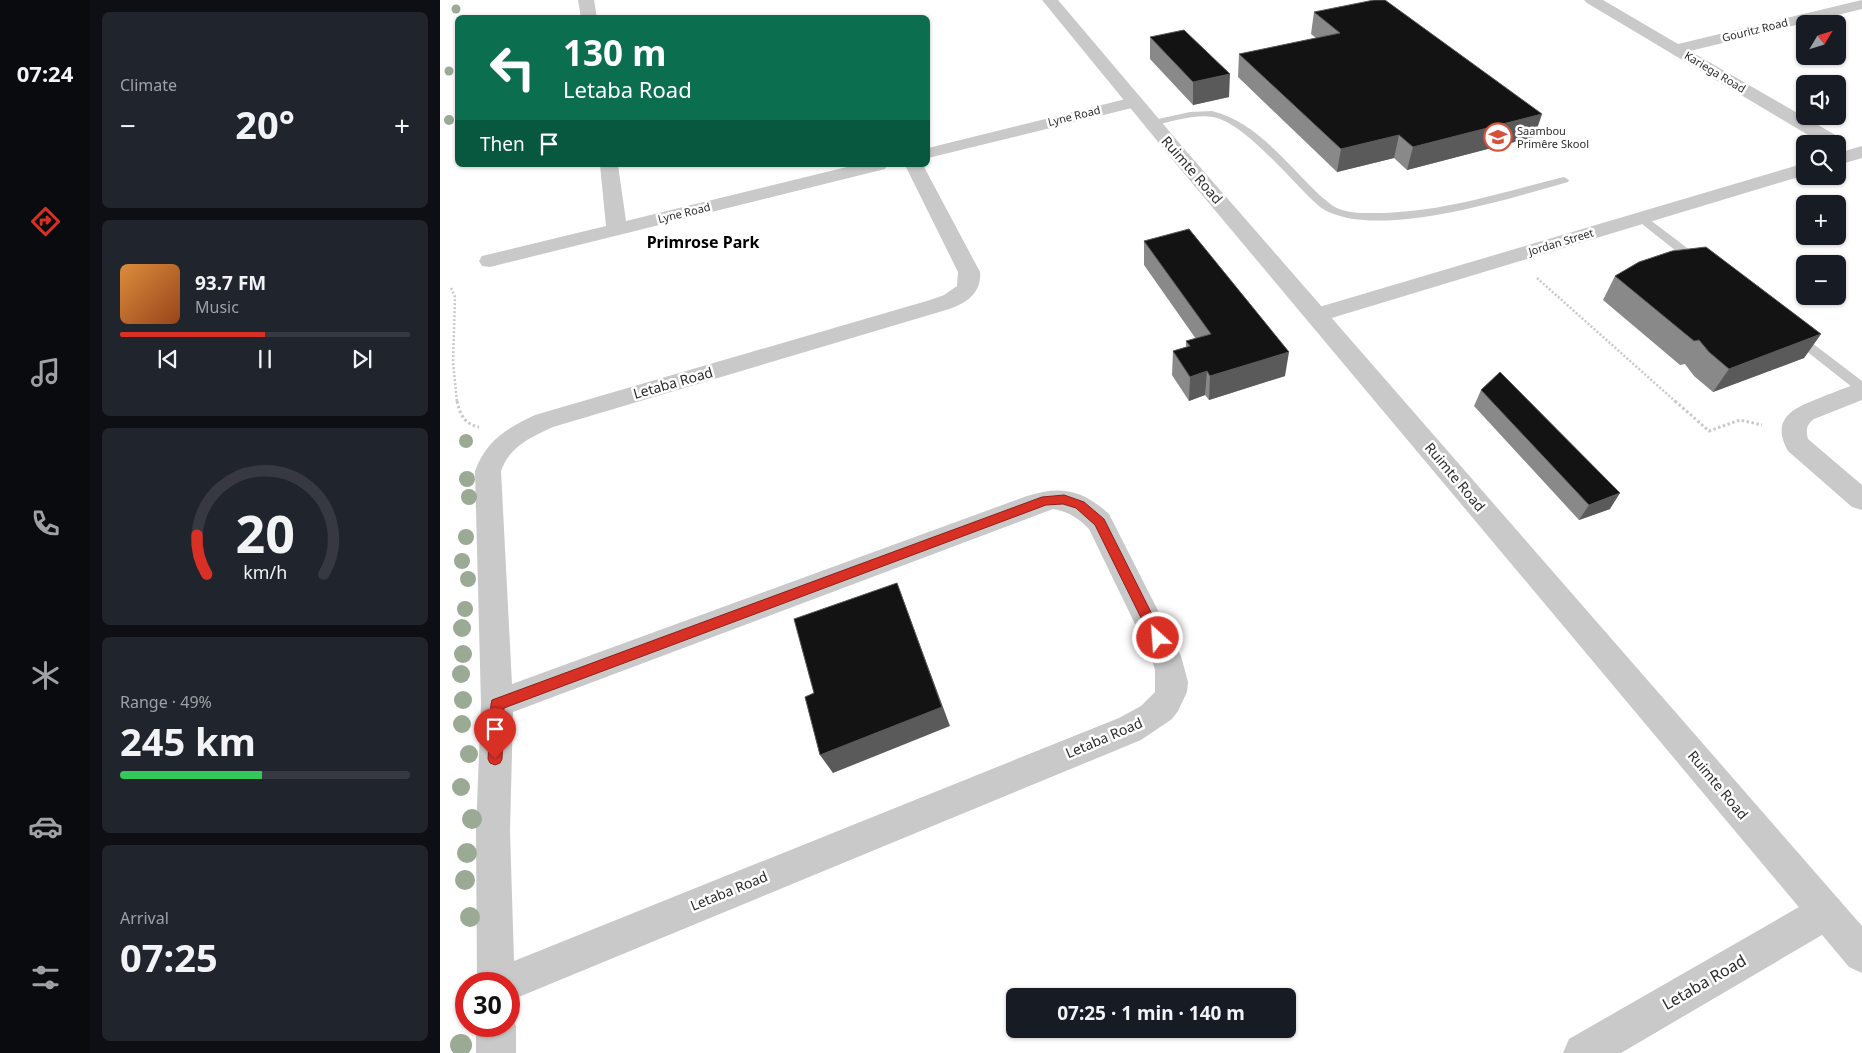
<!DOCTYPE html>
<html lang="en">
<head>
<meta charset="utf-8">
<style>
  body { margin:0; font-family:"Noto Sans",sans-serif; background:#20242c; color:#f1f3f6; height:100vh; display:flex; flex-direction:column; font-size:19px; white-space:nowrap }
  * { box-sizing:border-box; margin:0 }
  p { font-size:16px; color:#9ea1a6 }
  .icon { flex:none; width:28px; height:28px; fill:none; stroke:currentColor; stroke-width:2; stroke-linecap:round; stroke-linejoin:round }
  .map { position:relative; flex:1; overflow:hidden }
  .side { display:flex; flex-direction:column; gap:12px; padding:12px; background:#0d0f14; width:350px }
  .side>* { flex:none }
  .guide { position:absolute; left:15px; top:15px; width:475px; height:152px; border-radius:8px; box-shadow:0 1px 4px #0004; background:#0b6e4f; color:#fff; overflow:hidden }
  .needle { width:32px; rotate:52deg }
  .tools { position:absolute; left:1356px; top:15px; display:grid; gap:10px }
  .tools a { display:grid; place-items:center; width:50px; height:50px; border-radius:8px; background:#171b24; box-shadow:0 1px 4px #0004; font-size:25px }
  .speed { position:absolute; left:15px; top:972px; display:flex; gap:10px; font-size:25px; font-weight:700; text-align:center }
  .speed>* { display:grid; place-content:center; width:65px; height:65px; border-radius:50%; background:#171b24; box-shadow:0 1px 4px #0004; line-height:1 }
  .speed .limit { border:8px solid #d22; background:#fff; color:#111 }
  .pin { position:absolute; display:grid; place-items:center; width:42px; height:42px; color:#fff; margin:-51px -21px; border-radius:50% 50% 50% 0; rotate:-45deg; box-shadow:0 0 5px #0007 }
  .pin .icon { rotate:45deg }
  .me { position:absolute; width:55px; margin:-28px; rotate:334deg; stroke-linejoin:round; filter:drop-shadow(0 0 4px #0008) }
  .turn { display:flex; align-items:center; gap:18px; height:105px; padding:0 25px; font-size:22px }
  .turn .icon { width:65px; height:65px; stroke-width:2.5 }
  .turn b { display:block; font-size:35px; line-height:42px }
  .then { display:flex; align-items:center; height:48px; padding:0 25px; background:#0003; gap:10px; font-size:19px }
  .big { font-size:38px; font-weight:700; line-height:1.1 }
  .side .card { flex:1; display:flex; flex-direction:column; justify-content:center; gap:8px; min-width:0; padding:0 18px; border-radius:8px; background:#20242c }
  .side .dial { align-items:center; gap:0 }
  .dial svg { height:130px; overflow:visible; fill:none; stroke:#363941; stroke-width:7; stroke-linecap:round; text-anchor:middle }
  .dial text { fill:#f1f3f6; stroke:none }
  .song { display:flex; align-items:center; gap:15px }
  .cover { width:60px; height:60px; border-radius:8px; background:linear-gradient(135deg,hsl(30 70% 55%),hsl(20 70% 35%)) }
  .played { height:5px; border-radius:2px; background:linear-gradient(90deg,#d93025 50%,#363941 50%) }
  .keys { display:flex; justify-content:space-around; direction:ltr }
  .heat { display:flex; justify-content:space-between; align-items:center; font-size:28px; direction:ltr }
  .charge { height:8px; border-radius:4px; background:linear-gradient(90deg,#34c759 49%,#363941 0) }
  .trip { position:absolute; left:566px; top:988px; width:290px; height:50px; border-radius:8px; background:#171b24; box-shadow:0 1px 4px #0004; font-weight:700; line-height:50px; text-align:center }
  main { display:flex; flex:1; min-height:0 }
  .tab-bar { display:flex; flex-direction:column; width:90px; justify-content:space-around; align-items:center; background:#090b0e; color:#9ea1a6 }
  .tab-bar .icon { width:35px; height:35px }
  .tab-bar .selected { color:#d93025 }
  .tab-bar b { font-size:22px; color:#f1f3f6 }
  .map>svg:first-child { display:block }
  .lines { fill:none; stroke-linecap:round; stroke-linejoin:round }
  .path-far1 { stroke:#c9c9c9; stroke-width:2.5; stroke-dasharray:2 2; stroke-linecap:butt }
  .path { stroke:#c9c9c9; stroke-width:3; stroke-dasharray:2.5 2.5; stroke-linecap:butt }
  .service { fill:#c9c9c9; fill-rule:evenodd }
  .minor { fill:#c9c9c9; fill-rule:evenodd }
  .tertiary { fill:#c9c9c9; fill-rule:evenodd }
  .tree { fill:#9aaa94 }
  .wall { fill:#898989 }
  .shaded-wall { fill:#5a5a5a }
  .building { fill:#131313; stroke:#5a5a5a }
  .route { fill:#d93025; stroke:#8d1f18 }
  .labels { text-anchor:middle; stroke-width:5; stroke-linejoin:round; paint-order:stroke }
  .far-street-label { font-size:11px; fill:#2c2c2c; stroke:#fff }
  .far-poi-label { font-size:11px; fill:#2c2c2c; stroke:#fff; text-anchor:start }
  .street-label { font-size:14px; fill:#2c2c2c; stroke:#fff }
  .far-district-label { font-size:16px; font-weight:bold; fill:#000; stroke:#fff }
  .near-street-label { font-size:16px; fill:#2c2c2c; stroke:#fff }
</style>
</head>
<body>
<main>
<nav class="tab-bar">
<b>07:24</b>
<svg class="icon selected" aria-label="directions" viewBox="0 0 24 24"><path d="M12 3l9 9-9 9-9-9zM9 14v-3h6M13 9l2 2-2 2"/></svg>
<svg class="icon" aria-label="music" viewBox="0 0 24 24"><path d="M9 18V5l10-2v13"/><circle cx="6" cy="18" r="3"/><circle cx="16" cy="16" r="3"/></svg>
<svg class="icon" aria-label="phone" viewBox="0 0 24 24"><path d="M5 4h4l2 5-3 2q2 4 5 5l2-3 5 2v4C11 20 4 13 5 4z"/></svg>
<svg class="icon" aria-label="climate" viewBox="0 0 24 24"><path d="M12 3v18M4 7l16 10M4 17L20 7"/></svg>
<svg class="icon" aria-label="car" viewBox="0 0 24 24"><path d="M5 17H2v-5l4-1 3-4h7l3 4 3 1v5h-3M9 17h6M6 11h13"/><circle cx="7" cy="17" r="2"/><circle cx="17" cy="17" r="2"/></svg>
<svg class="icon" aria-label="filters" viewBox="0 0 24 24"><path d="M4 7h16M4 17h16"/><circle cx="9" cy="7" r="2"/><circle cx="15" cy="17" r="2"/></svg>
</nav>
<section class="side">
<div class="card"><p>Climate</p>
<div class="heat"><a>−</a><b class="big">20°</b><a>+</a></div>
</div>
<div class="card">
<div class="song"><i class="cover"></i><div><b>93.7 FM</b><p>Music</p></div></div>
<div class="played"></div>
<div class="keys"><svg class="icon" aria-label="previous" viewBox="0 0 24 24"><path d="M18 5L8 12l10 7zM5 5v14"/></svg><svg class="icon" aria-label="pause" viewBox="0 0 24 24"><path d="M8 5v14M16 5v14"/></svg><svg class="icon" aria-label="next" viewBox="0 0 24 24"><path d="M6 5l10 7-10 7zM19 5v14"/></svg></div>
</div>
<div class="card dial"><svg viewBox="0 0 100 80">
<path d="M14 69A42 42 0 1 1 86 69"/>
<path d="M14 69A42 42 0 0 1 8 45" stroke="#d93025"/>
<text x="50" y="56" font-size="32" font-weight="700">20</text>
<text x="50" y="72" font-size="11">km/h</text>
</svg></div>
<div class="card"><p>Range · 49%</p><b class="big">245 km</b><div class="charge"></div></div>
<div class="card"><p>Arrival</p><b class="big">07:25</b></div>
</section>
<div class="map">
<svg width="1422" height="1053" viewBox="0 0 1422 1053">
  <rect width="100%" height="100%" fill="#fff"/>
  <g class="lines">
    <path class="path-far1" d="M1097,278L1236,402
      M11,288L15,297L13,362L17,402"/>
    <path class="path" d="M17,401C20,414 24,424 39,427
      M1235,401L1269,431L1300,420L1322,425"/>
    <path class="service" d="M772,111C818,122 849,167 883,198C889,203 895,208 902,210C914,214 928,213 940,213C1004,212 1063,192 1124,177L1129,180L1128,182C1071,198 931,243 880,207C853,184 807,124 773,117C754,114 731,122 712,126L707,123L709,121L750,112Z
      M1201,215L1205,216L1263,260L1265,263L1263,266H1255L1197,220L1195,218Z
      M1355,332L1359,333L1422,381V393L1417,391L1351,339L1349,336L1351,333Z"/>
    <path class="minor" d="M138,0H154L157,18H141Z
      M1144,0H1163L1238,44L1422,0V9L1250,51L1404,140L1406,144L1404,148L1398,149V144H1383L1147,3Z
      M694,97L700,98L703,102L700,106L488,158V148Z
      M1422,146V158L1398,165V153Z
      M1365,163V175L885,320L877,322L869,320L866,315L869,310Z
      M160,165H178L186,221L415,165H447L445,169L50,267L42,266L39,261L42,256L166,226Z
      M465,165H483L540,272C542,294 525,304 506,310L113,427C91,437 69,447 61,471L72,684L587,496C621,485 643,490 669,514L741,656L748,682L747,692L738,711L732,719L701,740L69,1001V984H37L36,831L41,704L35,471C46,441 67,428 95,415L490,300L504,295L517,286L518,272ZM613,509C629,512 637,517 649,529L711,657L715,670V692L701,706L679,718L74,961L70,831L73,712Z
      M1422,383V400L1374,419C1366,425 1366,430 1368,439L1422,485V510L1412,507L1348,451C1329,417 1356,407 1382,397C1395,392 1408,386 1422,383Z
      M1386,894L1399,899L1404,912L1399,925L1181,1053H1123L1129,1039L1373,899Z
      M69,1012L76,1026V1053H36V1026H69Z"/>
    <path class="tertiary" d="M602,0H618L746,151L1422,926V973L1409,967L732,159Z"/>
  </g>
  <g class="tree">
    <circle cx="16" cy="9" r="4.5"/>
    <circle cx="9" cy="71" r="4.5"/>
    <circle cx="9" cy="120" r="5"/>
    <circle cx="26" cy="441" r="7"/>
    <circle cx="27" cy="479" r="8"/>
    <circle cx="29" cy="497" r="8"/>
    <circle cx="26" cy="537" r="8"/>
    <circle cx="22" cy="561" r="8"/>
    <circle cx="28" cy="579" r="8"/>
    <circle cx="25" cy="609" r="8"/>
    <circle cx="22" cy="628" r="9"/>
    <circle cx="23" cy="654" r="9"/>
    <circle cx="21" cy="674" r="9"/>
    <circle cx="23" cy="700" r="9"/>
    <circle cx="22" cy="724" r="9"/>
    <circle cx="29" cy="754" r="9"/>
    <circle cx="21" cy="787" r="9"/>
    <circle cx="32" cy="819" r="10"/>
    <circle cx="27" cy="853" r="10"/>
    <circle cx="25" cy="880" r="10"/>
    <circle cx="30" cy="917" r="10"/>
    <circle cx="21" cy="1045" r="11"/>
  </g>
  <path class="wall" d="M874,12L1102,114L1094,137L967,170L954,158L897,172L798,77L799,54L876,38L871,34Z
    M710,37L789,97L753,105L710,59Z
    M704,241L845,376L769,400L765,395L749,401L732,375L733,351L746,347V341L756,339L704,265Z
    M1175,276L1381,334L1364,358L1273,392L1254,376L1245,364L1240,365L1163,300Z
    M1041,390L1170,509L1139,520L1034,406Z"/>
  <path class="shaded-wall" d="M790,74L789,97L753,105V82Z
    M1102,114L1094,137L967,170L973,147Z
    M959,135L954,158L897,172L901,149Z
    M1381,334L1364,358L1273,392L1289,369Z
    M849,352L845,376L769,400L770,376Z
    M767,371L765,395L749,401L750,377Z
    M1180,493L1170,509L1139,520L1149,505Z
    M457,583L510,726L393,773L380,755Z"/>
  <path class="building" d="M934,0H945L1102,114L973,147L959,135L901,149L799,54L900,33L874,12Z
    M744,30L790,74L753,82L710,37Z
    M749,229L849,352L770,376L767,371L750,377L733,351L750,346L746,341L771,334L704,241Z
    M1266,247L1381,334L1289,369L1269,352L1259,340L1254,341L1175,276L1199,262L1232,251Z
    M1060,372L1180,493L1149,505L1041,390Z
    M457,583L502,707L380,755L365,697L374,693L354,619Z"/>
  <path class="route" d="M624,495L644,502L664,519L724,638L722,642L718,644L713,642L655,525L636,508L623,504L606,505L64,708L62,759L60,763L55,765L50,763L48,759L51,704L52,700L602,497Z"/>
  <defs>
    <g id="school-ring" transform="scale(1.4375)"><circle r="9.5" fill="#fff" stroke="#d7503a" stroke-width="1.5"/><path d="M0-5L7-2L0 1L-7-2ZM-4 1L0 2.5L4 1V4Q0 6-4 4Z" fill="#d7503a"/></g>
  </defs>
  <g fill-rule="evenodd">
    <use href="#school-ring" x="1058" y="137"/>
  </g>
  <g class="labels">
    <g class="far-street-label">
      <text transform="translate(1315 30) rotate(-14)" y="4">Gouritz Road</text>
      <text transform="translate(1275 72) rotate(31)" y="4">Kariega Road</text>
      <text transform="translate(634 116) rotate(-14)" y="4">Lyne Road</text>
      <text transform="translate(244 213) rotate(-14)" y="4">Lyne Road</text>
      <text transform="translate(1121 242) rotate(-17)" y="4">Jordan Street</text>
    </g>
    <g class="far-poi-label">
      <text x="1077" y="135">Saambou<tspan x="1077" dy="13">Primêre Skool</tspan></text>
    </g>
    <g class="street-label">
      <text transform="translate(752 170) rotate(49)" y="5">Ruimte Road</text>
      <text transform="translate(233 383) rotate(-16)" y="5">Letaba Road</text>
      <text transform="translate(1015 477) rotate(50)" y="5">Ruimte Road</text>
      <text transform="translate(664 738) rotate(-23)" y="5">Letaba Road</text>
      <text transform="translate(1278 785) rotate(50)" y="5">Ruimte Road</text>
      <text transform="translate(289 891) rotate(-22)" y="5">Letaba Road</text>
    </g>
    <g class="far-district-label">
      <text x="263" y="248">Primrose Park</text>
    </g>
    <g class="near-street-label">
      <text transform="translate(1264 982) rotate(-30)" y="6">Letaba Road</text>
    </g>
  </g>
</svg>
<div class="tools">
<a><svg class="needle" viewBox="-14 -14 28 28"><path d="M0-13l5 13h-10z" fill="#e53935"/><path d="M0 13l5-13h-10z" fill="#9ea1a6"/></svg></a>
<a><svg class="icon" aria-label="sound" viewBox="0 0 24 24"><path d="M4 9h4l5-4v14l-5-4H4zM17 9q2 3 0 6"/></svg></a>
<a><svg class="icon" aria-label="search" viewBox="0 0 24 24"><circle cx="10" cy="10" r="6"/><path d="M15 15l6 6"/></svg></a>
<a>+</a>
<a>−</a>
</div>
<div class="speed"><div class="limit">30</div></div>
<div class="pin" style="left:55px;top:759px;background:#d93025"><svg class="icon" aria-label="arrive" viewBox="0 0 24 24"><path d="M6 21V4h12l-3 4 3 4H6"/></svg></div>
<svg class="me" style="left:718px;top:638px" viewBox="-20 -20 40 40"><circle r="17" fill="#d93025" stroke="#fff" stroke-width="3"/><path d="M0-11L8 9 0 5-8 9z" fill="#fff"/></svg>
<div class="trip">07:25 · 1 min · 140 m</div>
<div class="guide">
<div class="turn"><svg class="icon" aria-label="left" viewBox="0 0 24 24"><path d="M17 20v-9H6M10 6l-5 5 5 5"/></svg><div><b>130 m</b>Letaba Road</div></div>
<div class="then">Then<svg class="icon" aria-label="arrive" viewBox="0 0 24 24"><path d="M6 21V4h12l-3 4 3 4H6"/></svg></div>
</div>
</div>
</main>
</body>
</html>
